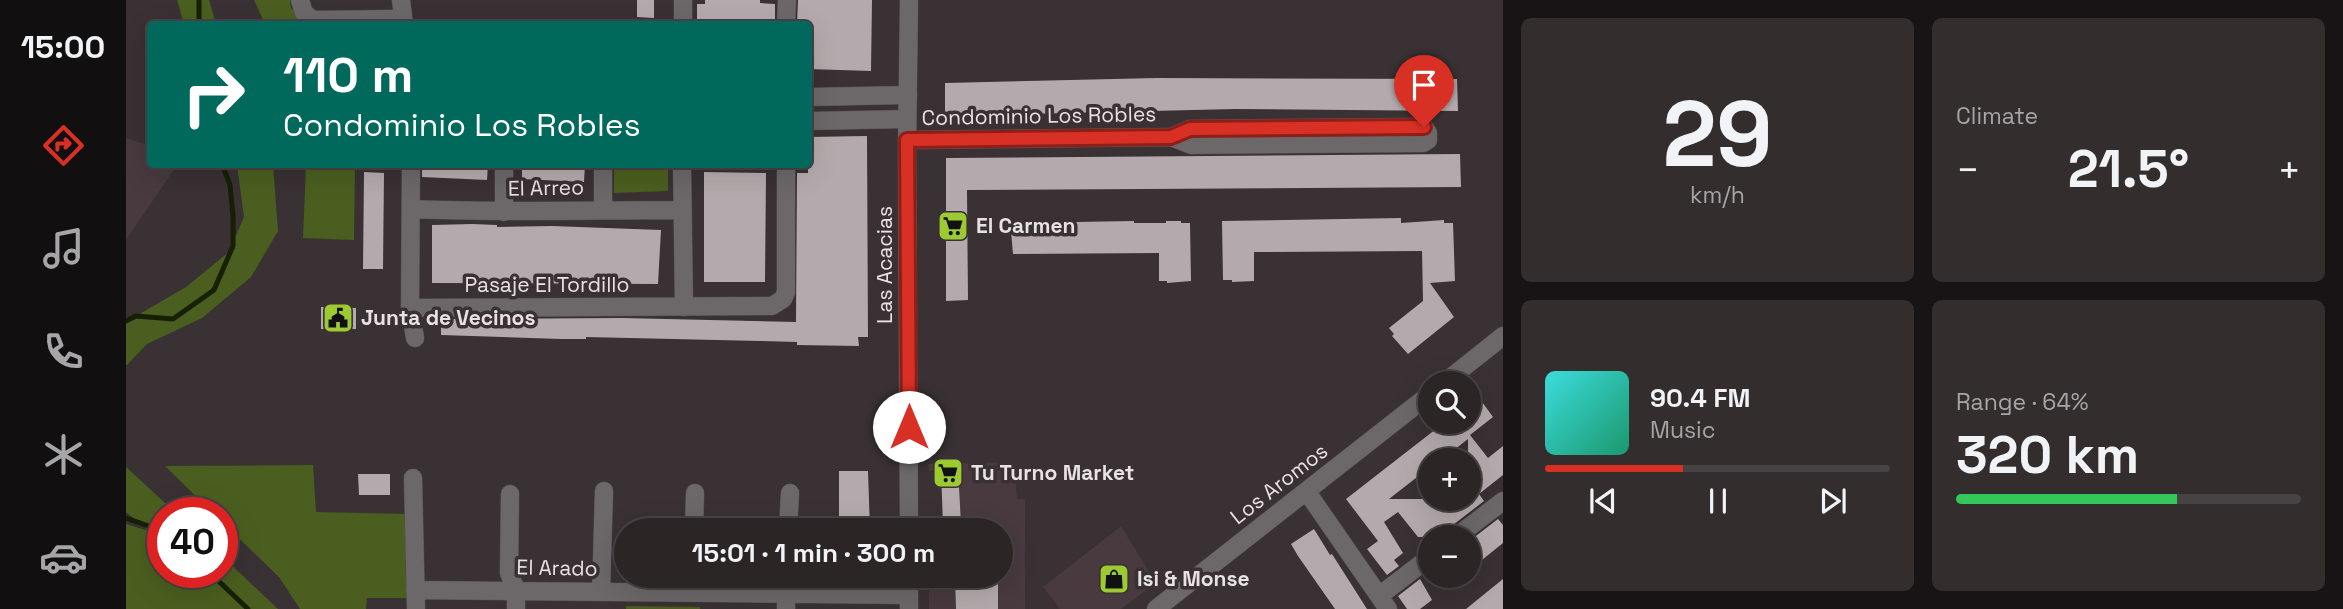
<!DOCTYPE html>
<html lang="en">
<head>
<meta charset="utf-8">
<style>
  body { margin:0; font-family:"Space Grotesk",sans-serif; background:#332d2e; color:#f1f3f6; height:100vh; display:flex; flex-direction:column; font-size:26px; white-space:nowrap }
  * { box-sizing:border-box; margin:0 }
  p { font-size:23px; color:#a6a5a7 }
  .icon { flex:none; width:38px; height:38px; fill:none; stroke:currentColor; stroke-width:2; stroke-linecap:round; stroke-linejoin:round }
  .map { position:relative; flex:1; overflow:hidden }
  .details { display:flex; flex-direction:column; gap:18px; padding:18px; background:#181415; width:840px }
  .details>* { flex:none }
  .hud { position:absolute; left:21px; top:21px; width:665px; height:147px; border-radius:7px; box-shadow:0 7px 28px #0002,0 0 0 2px #474243; background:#00695c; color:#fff; overflow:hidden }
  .controls { position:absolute; left:1292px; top:371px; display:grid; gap:14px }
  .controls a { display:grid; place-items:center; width:63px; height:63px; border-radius:50%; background:#2b2526; box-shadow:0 7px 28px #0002,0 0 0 2px #474243; font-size:35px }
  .speed { position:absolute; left:21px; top:497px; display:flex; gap:14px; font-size:35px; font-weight:700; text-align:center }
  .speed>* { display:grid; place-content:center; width:91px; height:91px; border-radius:50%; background:#2b2526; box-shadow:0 7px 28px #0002,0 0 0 2px #474243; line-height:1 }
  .speed .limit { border:10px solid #d22; background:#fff; color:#111 }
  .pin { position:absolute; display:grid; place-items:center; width:60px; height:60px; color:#fff; margin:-72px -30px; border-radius:50% 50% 50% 0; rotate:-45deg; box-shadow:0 0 7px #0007 }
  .pin .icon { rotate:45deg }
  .me { position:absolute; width:77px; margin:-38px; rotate:0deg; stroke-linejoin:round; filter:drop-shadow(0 0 5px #0008) }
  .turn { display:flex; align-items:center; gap:24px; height:147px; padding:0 21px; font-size:32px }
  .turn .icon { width:91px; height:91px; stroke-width:2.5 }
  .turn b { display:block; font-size:49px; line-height:60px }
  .big { font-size:52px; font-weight:700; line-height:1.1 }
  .details .tile { flex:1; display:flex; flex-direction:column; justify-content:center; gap:10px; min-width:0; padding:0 24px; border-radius:10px; background:#332d2e }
  .details .dial { align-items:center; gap:0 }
  .dial b { font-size:91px; line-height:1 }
  .song { display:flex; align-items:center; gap:21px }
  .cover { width:84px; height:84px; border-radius:10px; background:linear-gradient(135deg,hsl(180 70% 55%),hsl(160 70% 35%)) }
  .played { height:7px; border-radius:4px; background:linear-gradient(90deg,#d93025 40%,#474243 40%) }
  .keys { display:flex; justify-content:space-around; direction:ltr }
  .heat { display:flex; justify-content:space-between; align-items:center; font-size:38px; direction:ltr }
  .charge { height:10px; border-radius:5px; background:linear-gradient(90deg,#34c759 64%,#474243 0) }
  .details .tiles { flex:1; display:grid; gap:18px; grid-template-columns:repeat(2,1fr) }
  .trip { position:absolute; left:488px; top:518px; width:399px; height:70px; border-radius:35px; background:#2b2526; box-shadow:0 7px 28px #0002,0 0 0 2px #474243; font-weight:700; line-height:70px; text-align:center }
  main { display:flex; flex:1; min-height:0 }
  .tabs { display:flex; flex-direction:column; width:126px; justify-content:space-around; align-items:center; background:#110f0f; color:#a6a5a7 }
  .tabs .icon { width:49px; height:49px }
  .tabs .selected { color:#d93025 }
  .tabs b { font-size:32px; color:#f1f3f6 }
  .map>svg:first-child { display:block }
  .built { fill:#483a3e }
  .green { fill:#4a5f1f }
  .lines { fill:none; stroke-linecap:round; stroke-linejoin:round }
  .stream { stroke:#172005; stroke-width:5 }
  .building { fill:#b4aaad; fill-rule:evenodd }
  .minor-casing { stroke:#554d4f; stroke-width:19 }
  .tertiary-casing { stroke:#554d4f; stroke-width:19 }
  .minor { stroke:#6c6769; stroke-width:18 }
  .tertiary { stroke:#6c6769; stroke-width:18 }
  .route-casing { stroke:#8d1f18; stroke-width:18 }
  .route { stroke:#d93025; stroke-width:12 }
  .labels { text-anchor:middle; stroke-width:7; stroke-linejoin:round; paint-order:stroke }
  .street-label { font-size:21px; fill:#e8e2e4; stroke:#393133 }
  .poi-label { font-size:21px; font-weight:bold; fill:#e8e2e4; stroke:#393133; text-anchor:start }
</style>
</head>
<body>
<main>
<nav class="tabs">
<b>15:00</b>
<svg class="icon selected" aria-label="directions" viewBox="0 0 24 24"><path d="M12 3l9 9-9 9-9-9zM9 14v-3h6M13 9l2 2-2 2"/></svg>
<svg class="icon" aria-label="music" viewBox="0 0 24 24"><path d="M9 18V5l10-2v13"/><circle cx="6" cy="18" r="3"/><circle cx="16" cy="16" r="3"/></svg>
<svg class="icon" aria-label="phone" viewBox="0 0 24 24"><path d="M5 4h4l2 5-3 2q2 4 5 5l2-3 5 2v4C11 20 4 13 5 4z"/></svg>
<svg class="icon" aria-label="climate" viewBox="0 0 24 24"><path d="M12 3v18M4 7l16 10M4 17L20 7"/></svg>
<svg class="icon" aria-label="car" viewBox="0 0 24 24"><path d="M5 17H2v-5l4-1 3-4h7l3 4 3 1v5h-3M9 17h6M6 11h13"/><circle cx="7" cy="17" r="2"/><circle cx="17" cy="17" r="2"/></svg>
</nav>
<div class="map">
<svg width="1377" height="609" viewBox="0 0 1377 609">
  <rect width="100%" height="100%" fill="#393133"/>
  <path class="built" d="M0,138L24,146V164L51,165L0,240Z
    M888,462L891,499H899V609H803V576H875V530H803V528H816L817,525L815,470L803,471L802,464Z
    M995,526L1030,583L995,609H934L917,587Z"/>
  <path class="green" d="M51,0H83L90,24H58Z
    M128,0H164L165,8L182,24H139Z
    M111,165H147L152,231L125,277L76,318L21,344L0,366V322L60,287L103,252L118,217Z
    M180,165H229L228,240L177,238Z
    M488,165H542V191L488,193Z
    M187,465L190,512L280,514L284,598H241L240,609H174L153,577L96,522V513H87L39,466Z
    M0,467L50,513H37V572H96V556L152,609H0V524L23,531L0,512Z
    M500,606L574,607V609H500Z"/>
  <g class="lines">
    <path class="stream" d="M73,0V24
      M0,321L10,316L47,319L88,290L107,246V216L104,185L96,164
      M0,518L37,531
      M83,572L122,609"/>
  </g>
  <path class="building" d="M511,0H528V18L511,17Z
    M579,0H634V3L649,4V24H571V4H579Z
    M672,0H746L745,71L682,69V24H671Z
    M1031,78L1331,79L1332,111L1109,109L819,116V83Z
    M741,136L742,337H732L733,346L671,345V342L634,341L460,337V339H435L315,335V319L496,318L670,322L671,173H682V137Z
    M1334,154L1335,187L841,190L842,300L820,301V158Z
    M296,164H362L361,180L296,177Z
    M396,164H459L458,182L396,179Z
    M238,172L258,173L257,269H237Z
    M578,172L640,173L639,282H578Z
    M1275,218V223L1318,220V223H1327L1329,281L1304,283L1328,317L1282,354L1266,336L1268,334L1263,328L1297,301L1296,251L1128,252V281L1106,282V280H1097L1096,221Z
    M1008,221V223H1040V221H1055V223H1064L1065,281L1041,283V281H1033V253L887,254L885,231L887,232V223Z
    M346,224L371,225V227L426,226L535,230L532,284L306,283V225Z
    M195,307L230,308V329H195Z
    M1351,395L1367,417L1344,435L1362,458L1377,446V475L1353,494L1358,501L1323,528L1319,537H1292L1272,512L1258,522L1277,553L1268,560L1273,566L1261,575L1241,549L1252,541L1220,499L1319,422H1342V402ZM1342,439V499H1263L1304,467V460H1315Z
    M815,469H832L835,524L817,525Z
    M713,471H742L744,530H713Z
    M232,474H264V495H233Z
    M1372,519L1377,525V543L1351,564L1342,553V542Z
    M1188,529L1204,555L1206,554L1241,609H1209L1172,556L1165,544Z
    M829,576H872V609H830Z
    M1294,579L1306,600L1294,609H1281L1272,596Z
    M1377,579V609H1340Z"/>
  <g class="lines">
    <g class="minor-casing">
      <path id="minor" d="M174,0L178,13L187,20L265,19L274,24
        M275,0L278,24
        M557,24V0
        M660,24L661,0
        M682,97L782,95
        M682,121L781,119
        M781,140L1045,137L1065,145L1297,143L1302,140V133L1298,127L1064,129L1045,137
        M285,164L284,308L289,338
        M477,164V209
        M556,164L558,307
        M285,209C375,213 466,210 556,210
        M378,212V164
        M284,308L646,306L657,299L660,292V164
        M287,478L290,609
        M1181,492L1262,609
        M384,494L383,573L390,590V609
        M568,530L569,493
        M662,530L664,493
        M1330,537L1377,501
        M289,590L783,595
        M475,592L478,491
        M1253,596L1304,557
        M660,609V576"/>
    </g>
    <g class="tertiary-casing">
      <path id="tertiary" d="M1318,383L1377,336
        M783,530L781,152L783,0
        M783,576V609
        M1030,609L1304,394"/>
    </g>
    <use href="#minor" class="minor"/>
    <use href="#tertiary" class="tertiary"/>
  </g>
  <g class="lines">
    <g class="route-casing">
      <path id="route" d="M783,427L781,140L1045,137L1064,129L1298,127"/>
    </g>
    <use href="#route" class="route"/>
  </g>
  <defs>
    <g id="supermarket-square" transform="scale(1.575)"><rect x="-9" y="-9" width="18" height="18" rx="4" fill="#9dca31" stroke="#393133"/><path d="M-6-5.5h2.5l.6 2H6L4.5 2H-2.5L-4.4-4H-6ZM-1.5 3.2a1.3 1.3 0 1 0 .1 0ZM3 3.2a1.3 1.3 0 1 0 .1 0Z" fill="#111"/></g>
    <g id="civic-square" transform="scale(1.575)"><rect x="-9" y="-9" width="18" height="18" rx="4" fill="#9dca31" stroke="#393133"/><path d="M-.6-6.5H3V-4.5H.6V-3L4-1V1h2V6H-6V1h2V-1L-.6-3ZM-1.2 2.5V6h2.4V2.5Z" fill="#111"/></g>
    <g id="shop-square" transform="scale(1.575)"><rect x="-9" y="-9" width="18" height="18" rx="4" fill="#9dca31" stroke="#393133"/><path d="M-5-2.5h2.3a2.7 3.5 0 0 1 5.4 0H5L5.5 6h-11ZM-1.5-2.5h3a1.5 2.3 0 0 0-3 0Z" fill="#111"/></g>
  </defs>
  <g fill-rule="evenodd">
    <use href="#supermarket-square" x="827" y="226"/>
    <use href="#civic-square" x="212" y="318"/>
    <use href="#supermarket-square" x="822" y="473"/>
    <use href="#shop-square" x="988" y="579"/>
  </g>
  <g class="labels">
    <g class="street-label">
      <text transform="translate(913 116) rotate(-1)" y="7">Condominio Los Robles</text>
      <text transform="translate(420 188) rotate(-1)" y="7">El Arreo</text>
      <text transform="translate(759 265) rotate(-90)" y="7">Las Acacias</text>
      <text x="421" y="292">Pasaje El Tordillo</text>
      <text transform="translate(1153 484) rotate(-38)" y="7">Los Aromos</text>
      <text transform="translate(431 568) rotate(1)" y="7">El Arado</text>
    </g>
    <g class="poi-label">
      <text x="850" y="233">El Carmen</text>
      <text x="235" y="325">Junta de Vecinos</text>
      <text x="845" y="480">Tu Turno Market</text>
      <text x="1011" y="586">Isi &amp; Monse</text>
    </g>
  </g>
</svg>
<div class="controls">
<a><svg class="icon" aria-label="search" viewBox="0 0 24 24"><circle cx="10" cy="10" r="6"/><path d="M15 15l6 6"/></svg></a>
<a>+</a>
<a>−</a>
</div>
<div class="speed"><div class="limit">40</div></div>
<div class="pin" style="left:1298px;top:127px;background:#d93025"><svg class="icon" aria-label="arrive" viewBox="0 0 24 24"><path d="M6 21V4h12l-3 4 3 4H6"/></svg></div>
<svg class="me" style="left:783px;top:427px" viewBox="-20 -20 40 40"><circle r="19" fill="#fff"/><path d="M0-13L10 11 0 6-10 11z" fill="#d93025"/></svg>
<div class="trip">15:01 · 1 min · 300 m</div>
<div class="hud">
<div class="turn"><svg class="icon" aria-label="right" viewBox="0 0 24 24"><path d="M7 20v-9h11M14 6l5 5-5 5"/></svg><div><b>110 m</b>Condominio Los Robles</div></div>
</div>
</div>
<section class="details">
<div class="tiles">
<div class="tile dial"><b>29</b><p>km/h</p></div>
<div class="tile"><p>Climate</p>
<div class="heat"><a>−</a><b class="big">21.5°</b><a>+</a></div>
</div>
<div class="tile">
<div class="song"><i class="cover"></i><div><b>90.4 FM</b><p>Music</p></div></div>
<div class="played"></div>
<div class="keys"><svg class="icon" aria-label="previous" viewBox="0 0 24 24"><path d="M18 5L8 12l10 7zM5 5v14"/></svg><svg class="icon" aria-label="pause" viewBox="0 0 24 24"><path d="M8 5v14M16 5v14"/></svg><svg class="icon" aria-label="next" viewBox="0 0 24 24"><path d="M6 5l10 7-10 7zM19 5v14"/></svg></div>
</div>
<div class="tile"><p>Range · 64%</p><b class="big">320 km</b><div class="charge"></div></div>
</div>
</section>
</main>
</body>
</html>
